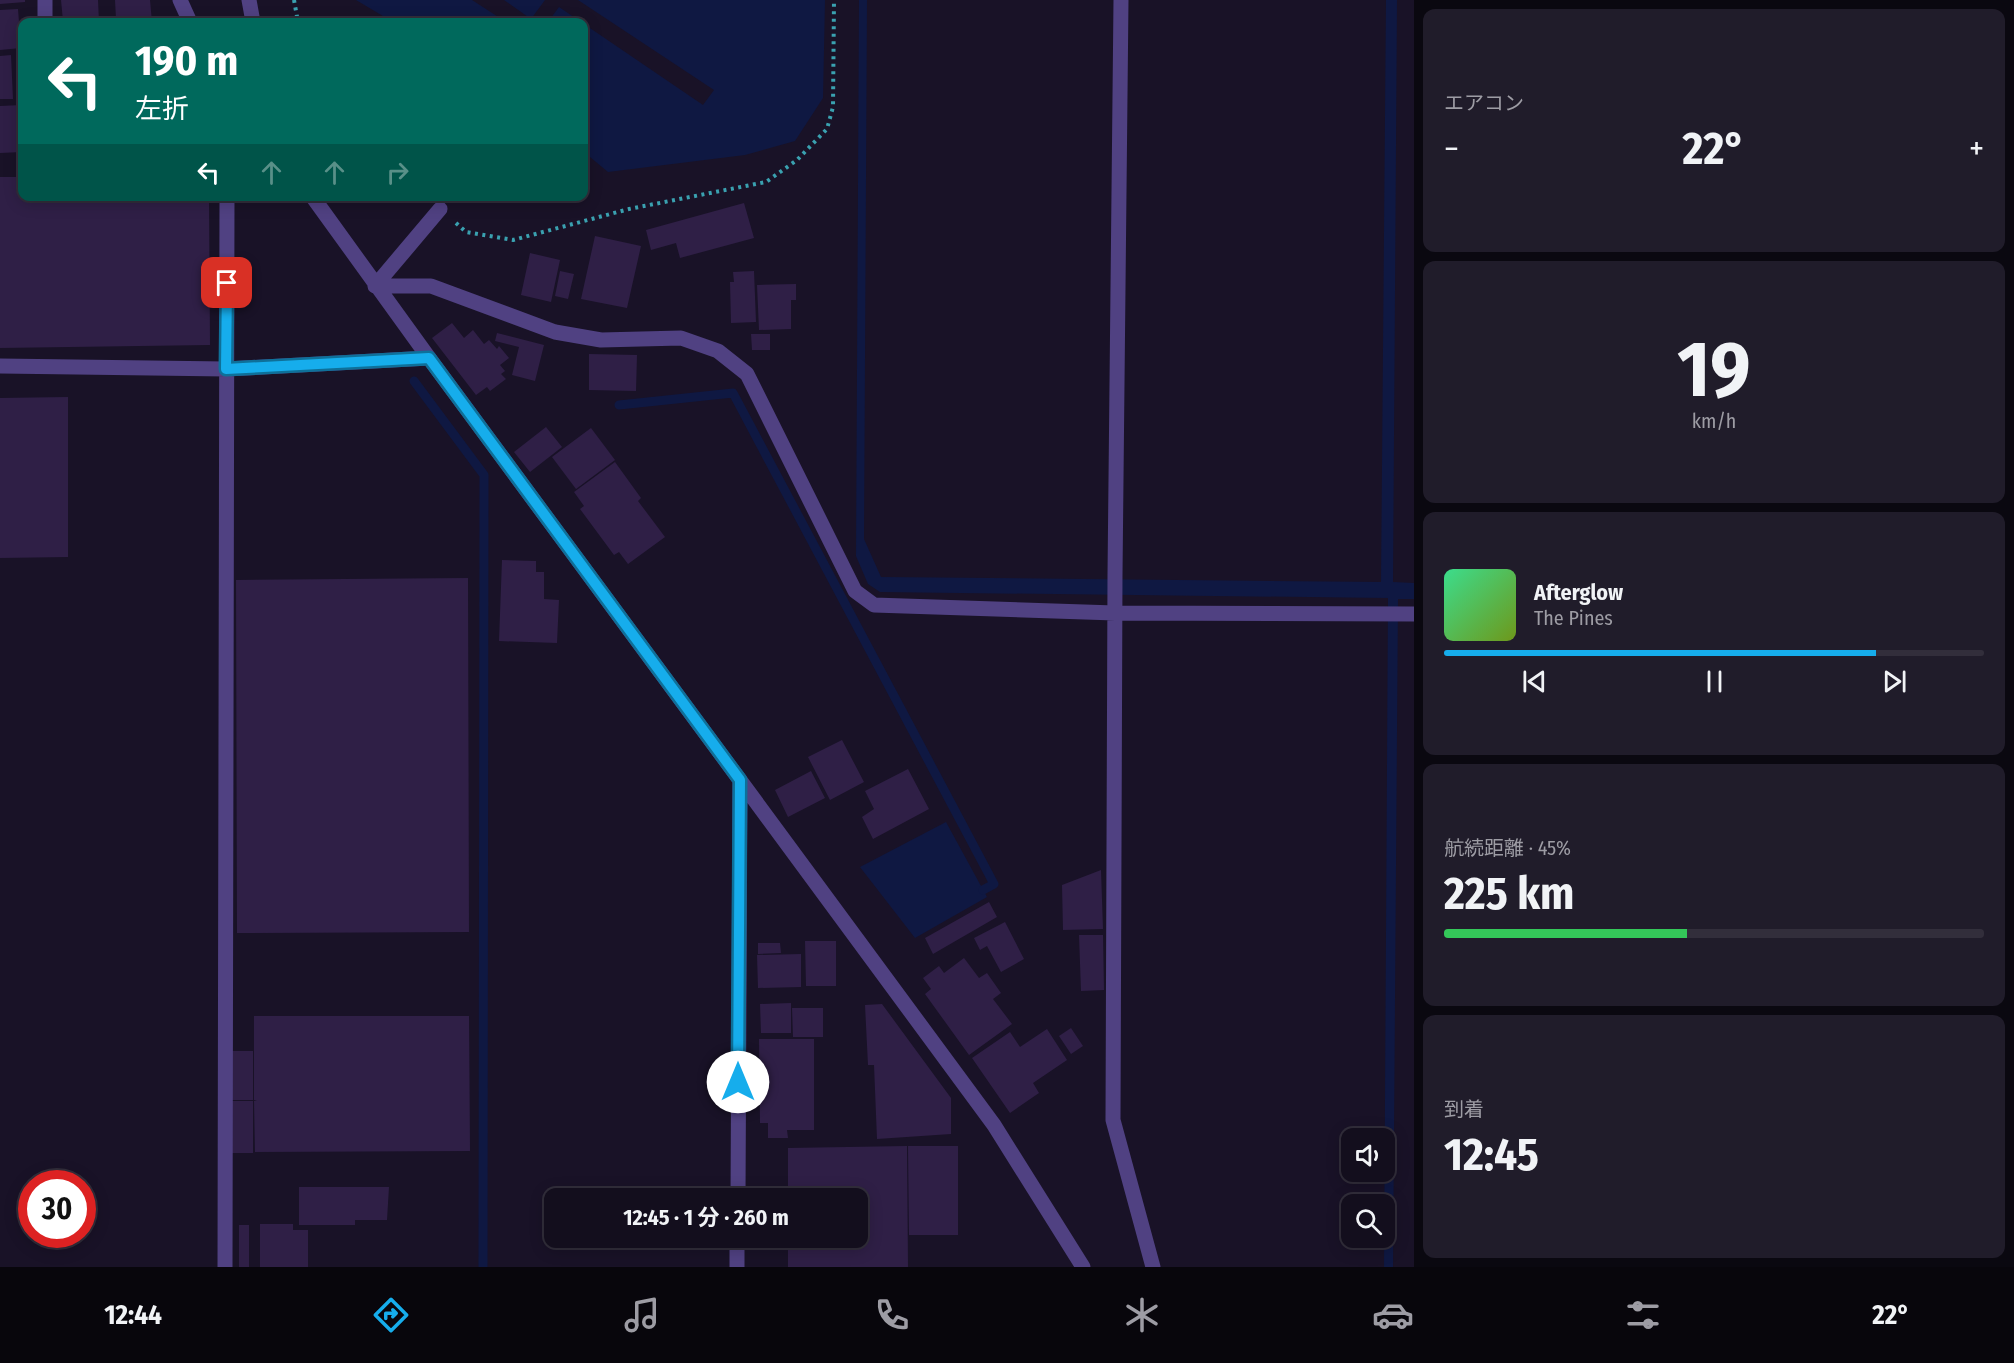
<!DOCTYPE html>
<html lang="ja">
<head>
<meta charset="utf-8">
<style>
  body { margin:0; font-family:"Fira Sans Condensed","Noto Sans JP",sans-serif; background:#201c2a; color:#f1f3f6; height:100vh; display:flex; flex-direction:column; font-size:22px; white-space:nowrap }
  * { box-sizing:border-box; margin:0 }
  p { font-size:20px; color:#9d9ca4 }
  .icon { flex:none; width:33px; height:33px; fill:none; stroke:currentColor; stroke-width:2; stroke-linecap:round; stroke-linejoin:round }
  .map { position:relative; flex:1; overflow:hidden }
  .side { display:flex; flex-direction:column; gap:9px; padding:9px; background:#0a0810; width:600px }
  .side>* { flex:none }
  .top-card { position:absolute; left:18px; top:18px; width:570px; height:183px; border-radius:12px; box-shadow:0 3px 15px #0003,0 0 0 2px #322e3b; background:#00695c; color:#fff; overflow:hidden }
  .fabs { position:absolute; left:1341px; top:1128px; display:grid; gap:12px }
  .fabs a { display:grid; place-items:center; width:54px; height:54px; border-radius:12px; background:#130e1d; box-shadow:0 3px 15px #0003,0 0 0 2px #322e3b; font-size:30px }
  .speed { position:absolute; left:18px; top:1170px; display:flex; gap:12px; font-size:30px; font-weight:700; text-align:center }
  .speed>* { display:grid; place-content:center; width:78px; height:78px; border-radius:50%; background:#130e1d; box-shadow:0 3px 15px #0003,0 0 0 2px #322e3b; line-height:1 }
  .speed .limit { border:9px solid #d22; background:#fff; color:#111 }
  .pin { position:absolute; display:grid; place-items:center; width:51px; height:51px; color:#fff; margin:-26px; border-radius:12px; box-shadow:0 3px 9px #0006 }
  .me { position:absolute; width:66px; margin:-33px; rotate:0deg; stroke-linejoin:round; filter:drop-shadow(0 0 4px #0008) }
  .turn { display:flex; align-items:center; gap:21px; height:126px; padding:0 18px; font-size:27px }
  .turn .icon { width:78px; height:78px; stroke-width:2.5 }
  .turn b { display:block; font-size:42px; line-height:51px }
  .lanes { display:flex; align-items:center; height:57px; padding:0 18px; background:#0003; justify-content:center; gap:30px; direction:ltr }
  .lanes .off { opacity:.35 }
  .big { font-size:45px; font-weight:700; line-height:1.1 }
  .side .widget { flex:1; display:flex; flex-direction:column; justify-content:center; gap:9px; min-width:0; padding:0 21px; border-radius:12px; background:#201c2a }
  .side .dial { align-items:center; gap:0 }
  .dial b { font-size:78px; line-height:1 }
  .song { display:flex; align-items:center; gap:18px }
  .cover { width:72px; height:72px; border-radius:9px; background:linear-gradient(135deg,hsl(150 70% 55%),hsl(80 70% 35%)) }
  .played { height:6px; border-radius:3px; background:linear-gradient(90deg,#16adec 80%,#322e3b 80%) }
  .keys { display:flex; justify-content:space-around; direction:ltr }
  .heat { display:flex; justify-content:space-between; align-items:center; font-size:33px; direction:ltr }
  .charge { height:9px; border-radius:4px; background:linear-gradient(90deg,#34c759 45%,#322e3b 0) }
  .trip { position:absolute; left:544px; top:1188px; width:324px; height:60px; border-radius:12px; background:#130e1d; box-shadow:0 3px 15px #0003,0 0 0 2px #322e3b; font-weight:700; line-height:60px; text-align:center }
  .menu { display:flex; height:96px; justify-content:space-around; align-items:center; background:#08060c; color:#9d9ca4 }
  .menu .icon { width:42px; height:42px }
  .menu .on { color:#16adec }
  .menu b { font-size:27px; color:#f1f3f6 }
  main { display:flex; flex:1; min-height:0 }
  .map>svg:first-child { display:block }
  .water { fill:#0f1842 }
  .pier { fill:#191227 }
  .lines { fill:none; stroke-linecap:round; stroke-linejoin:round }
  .stream { stroke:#0f1842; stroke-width:9 }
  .building { fill:#2f1f46 }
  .path { stroke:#3aa1b0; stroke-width:4; stroke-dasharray:3 4.5; stroke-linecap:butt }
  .minor { stroke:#504182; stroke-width:15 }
  .route-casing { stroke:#0e7099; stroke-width:15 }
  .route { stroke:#16adec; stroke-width:10 }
</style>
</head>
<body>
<main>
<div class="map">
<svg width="1414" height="1267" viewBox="0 0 1414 1267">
  <rect width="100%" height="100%" fill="#191227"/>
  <path class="water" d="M356,0H825L823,98L795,141L745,155L608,172L584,152V22H393Z
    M859,0H867L864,539L881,577L1381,582L1386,0H1397L1393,582L1414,583V599H1398L1393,1267H1384L1388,598L880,592L868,584L856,556Z
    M946,822L987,897L915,938L860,867Z"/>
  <path class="pier" d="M472,0H504L531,19L545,0H578L714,90L703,105L559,7L548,22H506Z"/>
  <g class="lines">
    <path class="stream" d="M414,381L484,475L483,1267
      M619,405L733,393L994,884L983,890"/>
  </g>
  <path class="building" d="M0,0H25V2L0,4Z
    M61,0H98L99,22H70V20L63,21Z
    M115,0H150L152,22H122V19H116Z
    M18,9L21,48L0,50V10Z
    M11,55L13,99H0V56Z
    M22,105V152L0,153V106Z
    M0,177H22V196H209L210,345L0,348Z
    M744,203L754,238L680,258L676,243L651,250L646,230Z
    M595,236L641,246L627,308L581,299Z
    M530,253L560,260L551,302L521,295Z
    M560,271L574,274L568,299L555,296Z
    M754,271L756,322L731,323L730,282H734L733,272Z
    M796,284V300H791V329L759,330L757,285Z
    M452,323L464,338L473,330L484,344L489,340L497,349L499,346L509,358L500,365L505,371L501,374L506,379L490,391L487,387L476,395L432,338Z
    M497,333L544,345L535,381L512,375L519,347L495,341Z
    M751,334H770V350H752Z
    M589,354L637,355L636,391L589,390Z
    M68,397V557L0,558V398Z
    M546,427L562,447L530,472L514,452Z
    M591,428L615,460L576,489L552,457Z
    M615,462L641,498L638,501L665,537L628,564L619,552L614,555L580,509L584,506L574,492Z
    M502,560L536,561V572H544V599L559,600L557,643L499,641Z
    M468,578L469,932L237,933L236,580Z
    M842,740L864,782L830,800L808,757Z
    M908,769L929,809L873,839L862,817L874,809L865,791Z
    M811,771L825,798L788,817L775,790Z
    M1101,870L1103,929L1063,930L1062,885Z
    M989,902L997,917L933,954L925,938Z
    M1005,922L1024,959L1001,972L987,946L980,950L974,938Z
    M1079,935H1103L1104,990L1081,991Z
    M805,941H836V986H806Z
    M758,943H780L781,953L758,954Z
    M801,954V987L758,988L757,955Z
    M964,958L979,978L987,973L1001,993L993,999L1012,1024L969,1055L925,994L931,989L923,978L939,966L944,973Z
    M791,1003V1033H761L760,1004Z
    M882,1004L951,1098V1134L877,1139L874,1065H868L865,1005Z
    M792,1008H823V1037H793Z
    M254,1016H469L470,1151L255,1152L254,1101H257L254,1100Z
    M1071,1028L1083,1046L1071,1054L1059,1036Z
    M1047,1029L1067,1060L1033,1083L1039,1093L1010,1113L972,1058L1010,1032L1020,1047Z
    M759,1039H814V1130H787L788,1138H768V1123H760Z
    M232,1051H253V1100H232Z
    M232,1101H253V1153H232Z
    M907,1146L908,1267H788V1238H858V1198H788V1148Z
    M908,1146H958V1235H909Z
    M299,1187H389L387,1220H355V1225H299Z
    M260,1224H293V1230H308V1267H260Z
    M239,1225H249V1267H239Z"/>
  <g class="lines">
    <path class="path" d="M294,0L298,22
      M456,223L466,232L513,240L629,209L766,182L797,160L827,129L833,107L834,0"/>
    <path class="minor" d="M45,0V22
      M180,0L190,22
      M249,0L253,22
      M1121,0L1115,575L1113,1120L1153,1267
      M312,196L429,358L994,1125L1083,1267
      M375,286H431L555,332L601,340L681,338L718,351L747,374L855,591L874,605L1115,613L1414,614
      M375,286L440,209
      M0,366L226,369L429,358
      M738,1198L740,780
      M225,1267L227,196
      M737,1267V1238"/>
  </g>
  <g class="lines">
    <g class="route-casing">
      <path id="route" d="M227,283L226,369L429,358L740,780L738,1082"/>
    </g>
    <use href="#route" class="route"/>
  </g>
</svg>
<div class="fabs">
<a><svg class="icon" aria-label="sound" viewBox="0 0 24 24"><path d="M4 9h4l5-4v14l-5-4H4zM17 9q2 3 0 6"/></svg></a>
<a><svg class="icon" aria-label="search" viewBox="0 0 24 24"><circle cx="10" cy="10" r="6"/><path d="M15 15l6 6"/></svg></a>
</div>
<div class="speed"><div class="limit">30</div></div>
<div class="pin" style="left:227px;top:283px;background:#d93025"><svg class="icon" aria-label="arrive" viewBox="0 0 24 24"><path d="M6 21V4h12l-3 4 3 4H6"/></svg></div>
<svg class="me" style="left:738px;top:1082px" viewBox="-20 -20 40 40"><circle r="19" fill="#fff"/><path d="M0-13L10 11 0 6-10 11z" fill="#16adec"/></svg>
<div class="trip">12:45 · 1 分 · 260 m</div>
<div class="top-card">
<div class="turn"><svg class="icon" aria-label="left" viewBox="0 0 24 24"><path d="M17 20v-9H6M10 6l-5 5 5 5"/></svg><div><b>190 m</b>左折</div></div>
<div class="lanes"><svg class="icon" aria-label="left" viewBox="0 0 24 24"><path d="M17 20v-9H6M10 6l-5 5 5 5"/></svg><svg class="icon off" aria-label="ahead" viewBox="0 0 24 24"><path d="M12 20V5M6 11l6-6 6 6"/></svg><svg class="icon off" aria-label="ahead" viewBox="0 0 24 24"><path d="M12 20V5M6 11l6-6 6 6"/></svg><svg class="icon off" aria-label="right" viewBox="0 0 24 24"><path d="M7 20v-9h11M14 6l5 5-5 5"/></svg></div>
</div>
</div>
<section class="side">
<div class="widget"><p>エアコン</p>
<div class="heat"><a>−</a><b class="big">22°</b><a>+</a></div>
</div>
<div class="widget dial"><b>19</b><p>km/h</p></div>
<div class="widget">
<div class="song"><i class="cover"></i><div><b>Afterglow</b><p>The Pines</p></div></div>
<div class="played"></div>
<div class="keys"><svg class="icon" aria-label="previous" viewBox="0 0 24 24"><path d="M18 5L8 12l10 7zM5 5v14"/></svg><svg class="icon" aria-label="pause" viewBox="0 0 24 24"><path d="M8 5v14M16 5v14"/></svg><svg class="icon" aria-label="next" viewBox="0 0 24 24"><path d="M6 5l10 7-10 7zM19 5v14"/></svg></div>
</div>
<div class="widget"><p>航続距離 · 45%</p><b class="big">225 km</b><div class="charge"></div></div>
<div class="widget"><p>到着</p><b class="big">12:45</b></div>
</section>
</main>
<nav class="menu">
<b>12:44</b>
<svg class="icon on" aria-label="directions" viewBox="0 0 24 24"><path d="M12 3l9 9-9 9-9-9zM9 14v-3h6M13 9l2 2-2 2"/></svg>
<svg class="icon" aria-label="music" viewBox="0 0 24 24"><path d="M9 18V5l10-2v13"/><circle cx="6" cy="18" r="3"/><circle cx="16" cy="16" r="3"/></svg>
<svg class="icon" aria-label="phone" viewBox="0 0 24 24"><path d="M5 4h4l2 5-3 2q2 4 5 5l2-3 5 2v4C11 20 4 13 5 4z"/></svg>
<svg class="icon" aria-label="climate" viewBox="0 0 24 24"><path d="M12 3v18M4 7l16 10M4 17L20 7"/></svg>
<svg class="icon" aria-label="car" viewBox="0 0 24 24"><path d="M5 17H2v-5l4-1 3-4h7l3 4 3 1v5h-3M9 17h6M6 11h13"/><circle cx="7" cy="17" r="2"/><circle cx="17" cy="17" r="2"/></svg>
<svg class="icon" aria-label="filters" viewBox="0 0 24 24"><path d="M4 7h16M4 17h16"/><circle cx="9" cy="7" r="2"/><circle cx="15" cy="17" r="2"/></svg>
<b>22°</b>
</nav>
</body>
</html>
